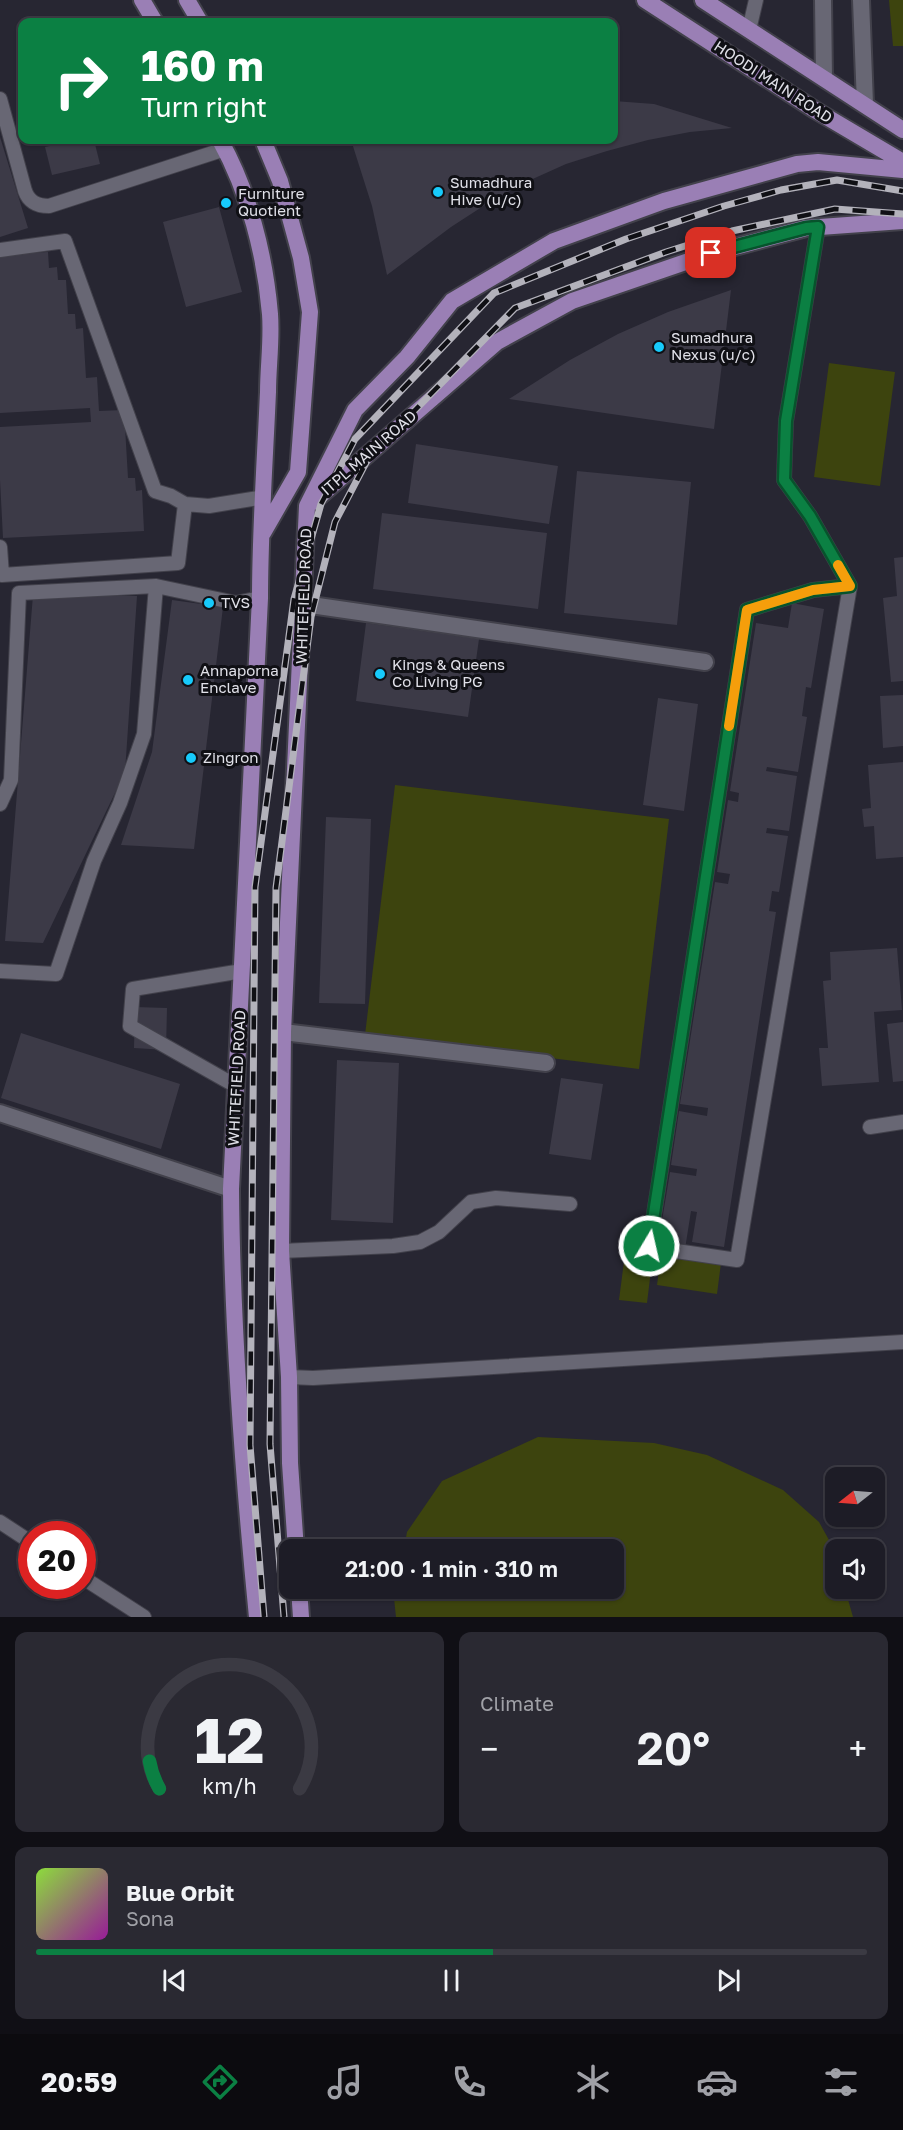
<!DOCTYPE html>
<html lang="en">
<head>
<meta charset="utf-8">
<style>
  body { margin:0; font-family:"Golos Text",sans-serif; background:#2a2932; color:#f1f3f6; height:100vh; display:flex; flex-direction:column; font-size:22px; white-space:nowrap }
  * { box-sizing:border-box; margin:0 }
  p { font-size:20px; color:#a0a1a7 }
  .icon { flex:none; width:33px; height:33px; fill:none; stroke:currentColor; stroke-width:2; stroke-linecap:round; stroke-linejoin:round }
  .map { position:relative; height:1617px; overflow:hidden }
  .drawer { display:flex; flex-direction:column; gap:15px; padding:15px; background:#100f15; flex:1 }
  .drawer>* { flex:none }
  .banner { position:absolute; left:18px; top:18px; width:600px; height:126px; border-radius:12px; box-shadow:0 2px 4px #0004,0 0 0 2px #3b3a43; background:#0b8043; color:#fff; overflow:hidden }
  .needle { width:39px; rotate:253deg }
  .fabs { position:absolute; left:825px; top:1467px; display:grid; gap:12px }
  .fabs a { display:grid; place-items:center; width:60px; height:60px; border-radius:12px; background:#1d1c26; box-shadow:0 2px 4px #0004,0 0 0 2px #3b3a43; font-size:30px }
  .speed { position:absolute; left:18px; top:1521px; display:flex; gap:12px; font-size:30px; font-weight:700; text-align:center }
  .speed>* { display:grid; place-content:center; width:78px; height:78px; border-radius:50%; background:#1d1c26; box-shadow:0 2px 4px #0004,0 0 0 2px #3b3a43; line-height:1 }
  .speed .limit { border:9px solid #d22; background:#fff; color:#111 }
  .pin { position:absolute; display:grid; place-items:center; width:51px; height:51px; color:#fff; margin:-26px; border-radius:12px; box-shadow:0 3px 9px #0006 }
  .me { position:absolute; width:66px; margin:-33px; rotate:9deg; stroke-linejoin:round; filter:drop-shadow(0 0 4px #0008) }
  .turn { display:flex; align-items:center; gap:21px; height:126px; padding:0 24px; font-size:27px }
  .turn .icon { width:78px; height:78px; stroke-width:2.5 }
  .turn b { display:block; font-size:42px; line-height:51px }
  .big { font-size:45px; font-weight:600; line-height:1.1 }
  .drawer .tile { flex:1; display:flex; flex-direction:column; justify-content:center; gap:9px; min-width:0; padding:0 21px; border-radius:12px; background:#2a2932 }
  .drawer .dial { align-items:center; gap:0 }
  .dial svg { height:156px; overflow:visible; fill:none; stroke:#3b3a43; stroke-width:7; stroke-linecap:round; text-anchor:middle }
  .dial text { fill:#f1f3f6; stroke:none }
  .song { display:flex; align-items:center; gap:18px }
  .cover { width:72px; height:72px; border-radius:9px; background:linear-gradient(135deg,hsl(90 70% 55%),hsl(300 70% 35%)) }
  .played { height:6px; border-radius:3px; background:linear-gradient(90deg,#0b8043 55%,#3b3a43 55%) }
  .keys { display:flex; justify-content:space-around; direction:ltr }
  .heat { display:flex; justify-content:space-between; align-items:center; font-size:33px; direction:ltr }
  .drawer .tiles { flex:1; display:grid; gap:15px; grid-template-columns:1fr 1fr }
  .tile:last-child { grid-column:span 2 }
  .trip { position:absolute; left:279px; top:1539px; width:345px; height:60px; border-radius:12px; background:#1d1c26; box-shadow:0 2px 4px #0004,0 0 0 2px #3b3a43; font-weight:600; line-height:60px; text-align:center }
  .tab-bar { display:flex; height:96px; justify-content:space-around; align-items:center; background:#0c0b0f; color:#a0a1a7 }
  .tab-bar .icon { width:42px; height:42px }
  .tab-bar .on { color:#0b8043 }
  .tab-bar b { font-size:27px; color:#f1f3f6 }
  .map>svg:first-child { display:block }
  .green { fill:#3d440e }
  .building { fill:#3c3a47 }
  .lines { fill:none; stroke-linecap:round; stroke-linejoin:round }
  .service-casing { stroke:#42414b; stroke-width:16 }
  .minor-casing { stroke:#42414b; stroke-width:20 }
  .primary-casing { stroke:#42414b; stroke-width:20 }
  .service { stroke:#686774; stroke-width:14 }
  .minor { stroke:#686774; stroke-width:16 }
  .primary { stroke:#9a7fb5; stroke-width:16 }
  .rail-casing { stroke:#b3b2bb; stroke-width:7 }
  .rail { stroke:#101015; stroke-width:4.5; stroke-dasharray:14; stroke-linecap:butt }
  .route-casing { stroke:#07532c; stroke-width:15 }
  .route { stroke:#0b8043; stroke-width:10 }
  .slow { stroke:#f59e0b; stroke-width:10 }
  .poi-dot { fill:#17cafb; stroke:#101015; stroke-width:2 }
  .labels { text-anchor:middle; stroke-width:6; stroke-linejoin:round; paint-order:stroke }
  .street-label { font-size:15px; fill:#e1e1e9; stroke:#101015 }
  .poi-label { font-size:15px; fill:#e1e1e9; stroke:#101015; text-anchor:start }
</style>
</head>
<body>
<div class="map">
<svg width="903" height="1617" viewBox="0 0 903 1617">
  <rect width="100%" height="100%" fill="#272632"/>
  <path class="green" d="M889,0H903V46H893Z
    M829,363L895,372L880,486L814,477Z
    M395,785L669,819L639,1069L365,1035Z
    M629,1223L650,1226L654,1246L647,1303L619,1300Z
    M661,1255L721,1263L717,1294L657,1285Z
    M538,1437L654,1443L707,1455L783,1490L819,1522L834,1549L836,1588L845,1589L853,1617H396L394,1598L396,1589L614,1588V1550L404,1549L407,1532L442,1481Z"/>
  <path class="building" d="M614,101L654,104L732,128L690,132L648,140L607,151L566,164L526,182L488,203L451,227L387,275L372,206L351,140H614Z
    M0,137L28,228L0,237Z
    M77,140H94L100,164L52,175L45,147Z
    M219,207L242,292L186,307L163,222Z
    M48,252L49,268L57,267L58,280H66L68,314H75L76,329L83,328L86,378L97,377L99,411L124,410L128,478H135L136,491L142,490L144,531L3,538L0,480V427L91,422L90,408L0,413V254Z
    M731,290L714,429L509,399L570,360L618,334L668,312Z
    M416,444L558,466L549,524L408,503Z
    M577,471L691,482L677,625L564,613Z
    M382,513L547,533L538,609L373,589Z
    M903,557V681L891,682L883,598L897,596L894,558Z
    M33,595L137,596L125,772L43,943L5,941Z
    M172,600L223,607L194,849L121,845L152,752Z
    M792,603L824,609L811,688L806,687L802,716L807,717L798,772L767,767L766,771L797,776L789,831L767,828L766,833L788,836L779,892L772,891L769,911L776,912L724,1247L692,1242L697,1212L691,1211L685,1249L658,1245L670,1172L696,1176L697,1169L671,1165L679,1111L707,1116L708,1108L680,1104L715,882L728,884L730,874L717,872L728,800L738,802L739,793L730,791L756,623L788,628Z
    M366,623L479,639L468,717L356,701Z
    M903,695V746L883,748L880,696Z
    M658,698L698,704L684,811L643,805Z
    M903,762V857L876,859L874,826L864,827L862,809L871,808L868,765Z
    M326,817L371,819L365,1004L319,1003Z
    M897,948L902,1010L874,1012L879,1082L822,1086L819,1048H828L823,981L831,980L830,952Z
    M135,1007L167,1008L166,1050L134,1048Z
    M903,1022V1081L893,1082L887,1024Z
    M21,1033L180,1084L161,1149L1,1098Z
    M337,1060L399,1063L393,1223L331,1220Z
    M561,1078L603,1084L591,1160L549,1154Z"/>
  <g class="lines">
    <g class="service-casing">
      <path id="service" d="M749,30L756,0
        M0,99L25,191C29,202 37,206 49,206L225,149
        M818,227L786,421L784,480L810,516L850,586L737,1260L649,1247L747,610L813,590L850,586
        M0,250L65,241L155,491L171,496L185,504L209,506L264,497
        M0,547L2,575L178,563L185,504
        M0,804L11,780L19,593L156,586L236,603L260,598
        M0,971L56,974L94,861L120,803L144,734L156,586
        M236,1086L130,1026L133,989L242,971
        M870,1127L903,1122
        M281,1251L393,1246L420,1242L439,1232L471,1202L496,1198L570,1204
        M289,1377L313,1378L903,1342
        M0,1522L32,1543
        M82,1577L144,1617"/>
    </g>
    <g class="minor-casing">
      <path id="minor" d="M823,0L824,78
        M861,0L865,104
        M304,604L705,662
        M283,1032L546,1063
        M0,1113L231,1189"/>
    </g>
    <g class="primary-casing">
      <path id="primary" d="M142,0L155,22
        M187,0L200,22
        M645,0L815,110L903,162
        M703,0L903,130
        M220,140C249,192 265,255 270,314C272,340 268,367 268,392C265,461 260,529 260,598L231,1189C232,1333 243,1475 257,1617
        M313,502L497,342L572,301L712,253L806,228L903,221
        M263,533L298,472L310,312L301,258L280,181L263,140
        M296,1550L290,1463L289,1377L281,1251L283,1032L307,506L355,410L407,357L452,301L554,241L664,201L797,164L818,162L903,170
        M299,1588L301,1617"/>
    </g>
    <use href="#service" class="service"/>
    <use href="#minor" class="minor"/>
    <use href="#primary" class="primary"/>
    <g class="rail-casing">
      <path id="rail" d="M264,1617L250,1445L255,887L294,599L321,504L355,439L494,293L626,239L724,206L781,190L837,180L903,191
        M284,1617L270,1444L276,888L311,617L335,522L369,457L515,308L666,252L732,231L835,209L903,214"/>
    </g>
    <use href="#rail" class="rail"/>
  </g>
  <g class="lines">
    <g class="route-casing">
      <path id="route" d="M649,1246L747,610L813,590L850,586L810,516L784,480L786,421L818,227L806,228L711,253"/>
    </g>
    <use href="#route" class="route"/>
    <path class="slow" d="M729,726L747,610L813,590L850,586L838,565"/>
  </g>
  <g class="poi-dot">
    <circle cx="438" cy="192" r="6"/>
    <circle cx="226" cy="203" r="6"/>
    <circle cx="659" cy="347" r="6"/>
    <circle cx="209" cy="603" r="6"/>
    <circle cx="380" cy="674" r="6"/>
    <circle cx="188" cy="680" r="6"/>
    <circle cx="191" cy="758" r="6"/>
  </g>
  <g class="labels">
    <g class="street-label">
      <text transform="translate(773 82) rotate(33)" y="5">HOODI MAIN ROAD</text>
      <text transform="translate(369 453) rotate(-41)" y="5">ITPL MAIN ROAD</text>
      <text transform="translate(304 596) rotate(-88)" y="5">WHITEFIELD ROAD</text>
      <text transform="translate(237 1078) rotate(-87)" y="5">WHITEFIELD ROAD</text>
    </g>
    <g class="poi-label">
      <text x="450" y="188">Sumadhura<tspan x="450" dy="17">Hive (u/c)</tspan></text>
      <text x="238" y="199">Furniture<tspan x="238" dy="17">Quotient</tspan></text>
      <text x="671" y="343">Sumadhura<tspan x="671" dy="17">Nexus (u/c)</tspan></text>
      <text x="221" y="608">TVS</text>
      <text x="392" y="670">Kings &amp; Queens<tspan x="392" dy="17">Co Living PG</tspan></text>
      <text x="200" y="676">Annaporna<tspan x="200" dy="17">Enclave</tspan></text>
      <text x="203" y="763">Zingron</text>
    </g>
  </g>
</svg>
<div class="fabs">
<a><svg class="needle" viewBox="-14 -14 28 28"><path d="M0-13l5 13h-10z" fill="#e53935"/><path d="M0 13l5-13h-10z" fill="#a0a1a7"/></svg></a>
<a><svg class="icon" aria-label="sound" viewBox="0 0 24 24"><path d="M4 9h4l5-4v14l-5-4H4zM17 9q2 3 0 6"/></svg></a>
</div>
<div class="speed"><div class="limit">20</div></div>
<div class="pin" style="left:711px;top:253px;background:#d93025"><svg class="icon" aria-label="arrive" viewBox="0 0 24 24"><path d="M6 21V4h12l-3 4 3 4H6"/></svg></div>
<svg class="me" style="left:649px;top:1246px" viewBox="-20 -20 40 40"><circle r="17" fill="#0b8043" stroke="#fff" stroke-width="3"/><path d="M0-11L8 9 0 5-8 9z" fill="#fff"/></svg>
<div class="trip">21:00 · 1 min · 310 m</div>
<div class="banner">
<div class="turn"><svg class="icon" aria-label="right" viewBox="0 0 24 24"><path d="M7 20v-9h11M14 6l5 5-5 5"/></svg><div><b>160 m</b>Turn right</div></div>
</div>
</div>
<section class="drawer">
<div class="tiles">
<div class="tile dial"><svg viewBox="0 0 100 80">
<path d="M14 69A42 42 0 1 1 86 69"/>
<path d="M14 69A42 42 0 0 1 9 55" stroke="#0b8043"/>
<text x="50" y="56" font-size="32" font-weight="700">12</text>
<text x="50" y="72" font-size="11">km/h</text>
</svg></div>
<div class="tile"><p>Climate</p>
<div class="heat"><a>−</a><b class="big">20°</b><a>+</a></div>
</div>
<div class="tile">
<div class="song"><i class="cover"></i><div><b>Blue Orbit</b><p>Sona</p></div></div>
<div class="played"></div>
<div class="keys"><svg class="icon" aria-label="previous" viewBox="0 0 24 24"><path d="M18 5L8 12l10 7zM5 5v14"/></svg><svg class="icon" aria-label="pause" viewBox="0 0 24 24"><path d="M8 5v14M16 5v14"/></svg><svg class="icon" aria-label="next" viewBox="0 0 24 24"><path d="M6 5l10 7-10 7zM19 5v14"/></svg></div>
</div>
</div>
</section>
<nav class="tab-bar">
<b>20:59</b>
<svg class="icon on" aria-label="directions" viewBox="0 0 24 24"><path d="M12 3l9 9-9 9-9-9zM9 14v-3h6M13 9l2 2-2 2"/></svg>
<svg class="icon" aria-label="music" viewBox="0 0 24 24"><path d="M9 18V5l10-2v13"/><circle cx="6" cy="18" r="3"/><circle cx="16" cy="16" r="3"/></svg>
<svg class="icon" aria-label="phone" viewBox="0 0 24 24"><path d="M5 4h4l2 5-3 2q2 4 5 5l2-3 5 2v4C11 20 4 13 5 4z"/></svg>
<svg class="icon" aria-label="climate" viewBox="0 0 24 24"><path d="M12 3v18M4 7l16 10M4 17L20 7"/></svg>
<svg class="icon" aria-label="car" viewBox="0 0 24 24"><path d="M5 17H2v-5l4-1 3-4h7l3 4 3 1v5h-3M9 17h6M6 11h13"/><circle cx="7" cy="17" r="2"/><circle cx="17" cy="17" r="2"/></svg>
<svg class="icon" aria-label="filters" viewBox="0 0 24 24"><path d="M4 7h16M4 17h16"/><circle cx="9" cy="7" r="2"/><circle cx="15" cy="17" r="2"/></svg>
</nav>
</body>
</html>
